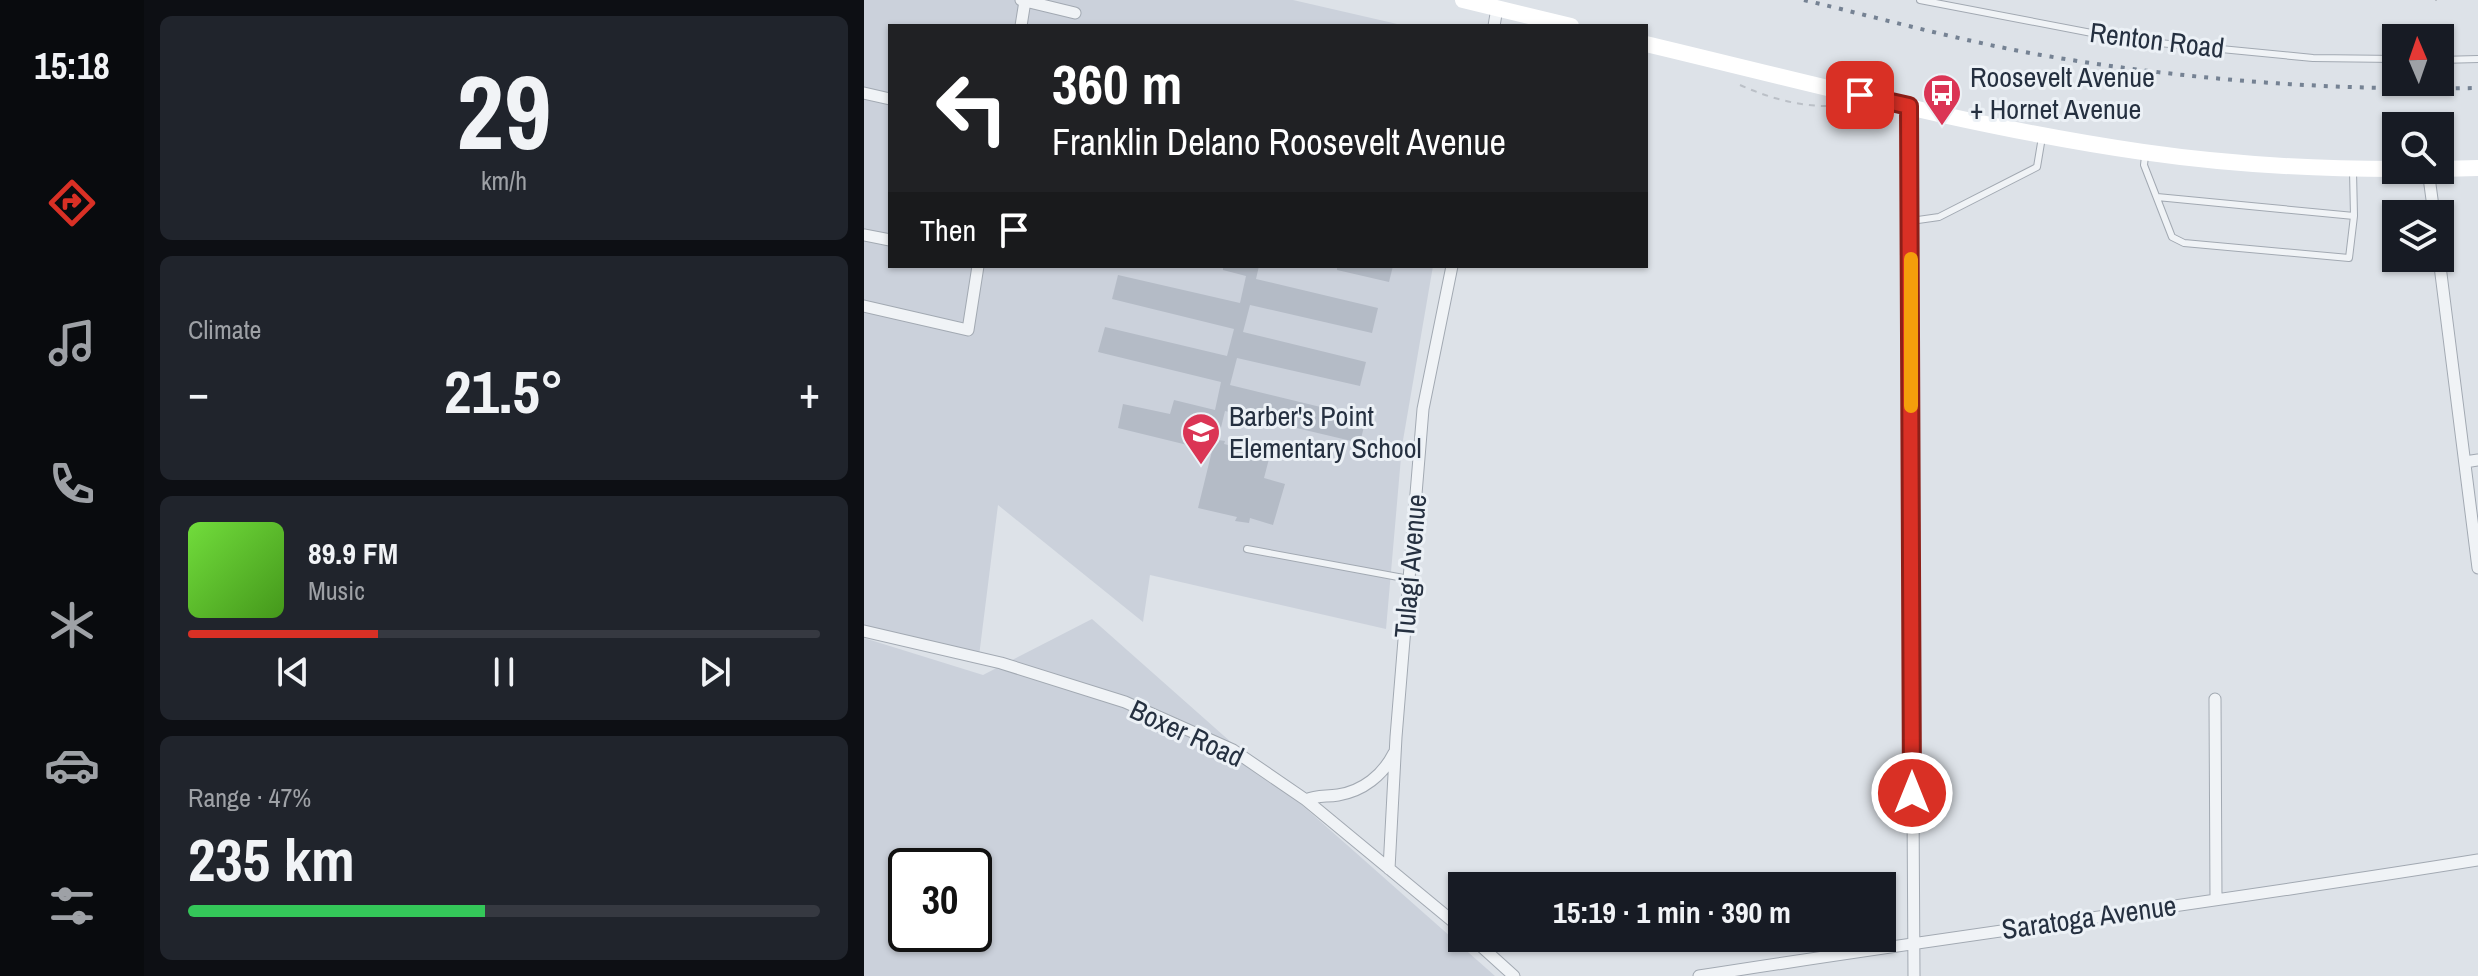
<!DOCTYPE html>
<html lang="en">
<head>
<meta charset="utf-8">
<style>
  body { margin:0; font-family:"Archivo Narrow",sans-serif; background:#20242c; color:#f1f3f6; height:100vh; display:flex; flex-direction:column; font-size:30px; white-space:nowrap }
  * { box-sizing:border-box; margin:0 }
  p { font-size:26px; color:#9ea1a6 }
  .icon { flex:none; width:44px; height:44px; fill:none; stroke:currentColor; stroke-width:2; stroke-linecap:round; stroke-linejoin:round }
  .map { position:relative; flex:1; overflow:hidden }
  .panel { display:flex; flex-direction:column; gap:16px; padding:16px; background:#0d0f14; width:720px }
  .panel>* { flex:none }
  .top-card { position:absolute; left:24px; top:24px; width:760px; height:244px; border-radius:0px; box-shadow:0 2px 6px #0004; background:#202124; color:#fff; overflow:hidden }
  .needle { width:52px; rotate:358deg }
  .tools { position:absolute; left:1518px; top:24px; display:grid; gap:16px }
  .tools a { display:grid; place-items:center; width:72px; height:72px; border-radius:0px; background:#171b24; box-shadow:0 2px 6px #0004; font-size:40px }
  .speed { position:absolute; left:24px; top:848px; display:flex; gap:16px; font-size:40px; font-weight:700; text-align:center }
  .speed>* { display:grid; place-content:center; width:104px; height:104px; border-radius:50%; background:#171b24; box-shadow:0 2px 6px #0004; line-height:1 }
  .speed .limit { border:4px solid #111; border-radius:12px; background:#fff; color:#111 }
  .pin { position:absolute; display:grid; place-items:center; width:68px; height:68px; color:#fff; margin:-34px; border-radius:16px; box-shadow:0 4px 12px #0006 }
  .me { position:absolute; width:88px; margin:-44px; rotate:0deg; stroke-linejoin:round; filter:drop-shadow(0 0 6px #0008) }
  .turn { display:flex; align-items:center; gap:28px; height:168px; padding:0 32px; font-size:36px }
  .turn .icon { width:104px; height:104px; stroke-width:2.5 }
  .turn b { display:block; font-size:56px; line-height:68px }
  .then { display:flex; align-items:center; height:76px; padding:0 32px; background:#0003; gap:16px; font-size:30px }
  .big { font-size:60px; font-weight:800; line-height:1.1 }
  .panel .tile { flex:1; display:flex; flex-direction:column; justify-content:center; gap:12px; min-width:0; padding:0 28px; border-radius:12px; background:#20242c }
  .panel .dial { align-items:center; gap:0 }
  .dial b { font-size:104px; line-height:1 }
  .song { display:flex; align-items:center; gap:24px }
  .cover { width:96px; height:96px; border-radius:12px; background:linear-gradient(135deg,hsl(100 70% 55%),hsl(100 70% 35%)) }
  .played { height:8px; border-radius:4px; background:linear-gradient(90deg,#d93025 30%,#363941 30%) }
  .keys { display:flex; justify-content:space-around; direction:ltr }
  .heat { display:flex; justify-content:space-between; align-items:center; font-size:44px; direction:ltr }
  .charge { height:12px; border-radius:6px; background:linear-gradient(90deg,#34c759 47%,#363941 0) }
  .trip { position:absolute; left:584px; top:872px; width:448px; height:80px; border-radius:0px; background:#171b24; box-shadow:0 2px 6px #0004; font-weight:800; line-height:80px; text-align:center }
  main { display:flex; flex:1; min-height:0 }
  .menu { display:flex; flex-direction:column; width:144px; justify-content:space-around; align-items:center; background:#090b0e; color:#9ea1a6 }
  .menu .icon { width:56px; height:56px }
  .menu .selected { color:#d93025 }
  .menu b { font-size:36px; color:#f1f3f6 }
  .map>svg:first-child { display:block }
  .built { fill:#cbd1db; fill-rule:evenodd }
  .building { fill:#b4bbc6 }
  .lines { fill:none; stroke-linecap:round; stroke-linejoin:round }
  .service-casing { stroke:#a2a9b2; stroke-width:8 }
  .minor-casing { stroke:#a2a9b2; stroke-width:13 }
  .path { stroke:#bbc0c7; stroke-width:2; stroke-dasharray:6 6; stroke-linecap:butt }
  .service { stroke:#f0f3f6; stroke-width:6 }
  .minor { stroke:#f0f3f6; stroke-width:11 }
  .secondary { stroke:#fff; stroke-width:16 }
  .rail { stroke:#758293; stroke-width:4; stroke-dasharray:4 8; stroke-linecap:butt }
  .route-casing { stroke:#8d1f18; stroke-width:20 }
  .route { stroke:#d93025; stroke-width:14 }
  .slow { stroke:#f59e0b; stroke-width:14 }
  .labels { text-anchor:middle; stroke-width:6; stroke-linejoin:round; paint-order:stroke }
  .street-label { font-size:28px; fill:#253040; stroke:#ecf1f6 }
  .poi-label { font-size:28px; fill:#253040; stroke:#ecf1f6; text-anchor:start }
</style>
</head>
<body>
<main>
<nav class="menu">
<b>15:18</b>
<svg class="icon selected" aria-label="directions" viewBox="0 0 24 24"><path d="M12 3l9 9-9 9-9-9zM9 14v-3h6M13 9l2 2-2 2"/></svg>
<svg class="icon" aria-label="music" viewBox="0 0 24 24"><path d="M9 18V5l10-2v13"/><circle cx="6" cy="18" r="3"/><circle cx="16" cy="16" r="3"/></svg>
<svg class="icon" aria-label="phone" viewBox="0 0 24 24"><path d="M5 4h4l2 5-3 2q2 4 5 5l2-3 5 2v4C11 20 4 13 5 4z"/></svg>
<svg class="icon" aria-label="climate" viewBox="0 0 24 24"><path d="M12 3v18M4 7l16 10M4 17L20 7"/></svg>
<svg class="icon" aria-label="car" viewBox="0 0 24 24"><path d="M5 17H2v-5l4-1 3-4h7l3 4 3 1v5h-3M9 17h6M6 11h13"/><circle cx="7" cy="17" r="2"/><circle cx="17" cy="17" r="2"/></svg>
<svg class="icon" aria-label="filters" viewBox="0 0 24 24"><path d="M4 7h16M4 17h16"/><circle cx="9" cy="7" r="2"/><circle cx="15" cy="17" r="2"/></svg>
</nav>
<section class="panel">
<div class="tile dial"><b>29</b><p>km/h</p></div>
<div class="tile"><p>Climate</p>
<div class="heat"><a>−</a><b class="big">21.5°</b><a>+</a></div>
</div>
<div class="tile">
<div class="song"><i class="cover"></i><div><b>89.9 FM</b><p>Music</p></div></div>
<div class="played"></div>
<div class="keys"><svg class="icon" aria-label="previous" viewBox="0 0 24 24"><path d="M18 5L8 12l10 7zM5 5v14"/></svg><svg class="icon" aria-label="pause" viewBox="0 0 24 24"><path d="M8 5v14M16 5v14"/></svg><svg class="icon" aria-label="next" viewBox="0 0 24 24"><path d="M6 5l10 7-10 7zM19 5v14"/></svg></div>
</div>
<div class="tile"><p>Range · 47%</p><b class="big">235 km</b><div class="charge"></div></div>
</section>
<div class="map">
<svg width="1614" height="976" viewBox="0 0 1614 976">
  <rect width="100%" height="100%" fill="#dde2e8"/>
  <path class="built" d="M0,0H429L542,26H26V266H569L538,446L522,629L286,575L279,622L134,505L114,664L0,634Z
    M228,619L631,976H0V638L119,675ZM42,866H110V934H42Z"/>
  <path class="building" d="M359,266H395L392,279L514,308L508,333L386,305L379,332L502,362L496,386L373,358L366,385L502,418L496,443L361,411L354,440L361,441L360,444L406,455L400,478L421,484L409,525L386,518L385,523L371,521L373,517L334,508L348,451L254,428L259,404L306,414L310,400L351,410L357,382L234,352L241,327L363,356L370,329L248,299L254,275L376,303L382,276L359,270Z
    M473,266H529L525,282L473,270Z"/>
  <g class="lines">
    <g class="service-casing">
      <path id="service" d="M1056,0L1264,40L1449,58L1532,59
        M1576,60L1614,59
        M1281,156L1280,165L1308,237L1320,243L1485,258L1490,216L1489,171
        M1293,197L1490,216
        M1047,221L1075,217L1173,167L1178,137
        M383,549L545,579"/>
    </g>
    <g class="minor-casing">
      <path id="minor" d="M161,1L211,13
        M157,26L161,1L157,0
        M630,26L633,8
        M0,93L26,99
        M1045,106L1050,976
        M1564,170L1570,214
        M0,235L26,240
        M1575,258L1614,568
        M0,306L104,330L114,266
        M1601,462L1614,460
        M0,631L137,663L261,702L369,750L442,800L598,929
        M1351,699L1352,899
        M442,800C453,795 462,797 474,795C499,791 519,775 530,753
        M525,869L532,737L559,409L588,266
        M608,938L650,976
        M835,976C1095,935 1355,902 1614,860"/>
    </g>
    <path class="path" d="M1572,1V0
      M876,85C905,98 936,107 969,106"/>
    <use href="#service" class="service"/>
    <use href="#minor" class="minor"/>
    <path class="secondary" d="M599,0L707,26
      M782,44C946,83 1111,128 1279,152C1362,164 1448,169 1532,169
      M1576,169L1614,168"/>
    <path class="rail" d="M940,0C1019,19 1098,41 1177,55C1322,80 1468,91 1614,88"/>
  </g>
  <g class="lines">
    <g class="route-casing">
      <path id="route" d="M996,95L1045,106L1048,793"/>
    </g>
    <use href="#route" class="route"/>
    <path class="slow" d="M1047,259V406"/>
  </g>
  <defs>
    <g id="bus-pin" transform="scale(2)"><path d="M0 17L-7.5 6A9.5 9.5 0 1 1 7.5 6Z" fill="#db3555" stroke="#ecf1f6"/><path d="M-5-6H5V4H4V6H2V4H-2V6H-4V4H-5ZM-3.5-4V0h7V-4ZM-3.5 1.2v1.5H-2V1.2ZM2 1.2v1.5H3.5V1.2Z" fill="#fff"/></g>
    <g id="school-pin" transform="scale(2)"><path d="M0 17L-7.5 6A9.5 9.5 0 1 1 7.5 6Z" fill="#db3555" stroke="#ecf1f6"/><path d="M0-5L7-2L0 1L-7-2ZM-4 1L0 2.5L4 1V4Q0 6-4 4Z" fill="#fff"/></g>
  </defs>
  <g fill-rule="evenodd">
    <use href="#bus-pin" x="1078" y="93"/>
    <use href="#school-pin" x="337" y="432"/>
  </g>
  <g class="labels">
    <g class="street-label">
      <text transform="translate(1293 40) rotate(7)" y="10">Renton Road</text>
      <text transform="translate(546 566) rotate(-85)" y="10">Tulagi Avenue</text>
      <text transform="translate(323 733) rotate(25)" y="10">Boxer Road</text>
      <text transform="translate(1225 917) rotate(-8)" y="10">Saratoga Avenue</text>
    </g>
    <g class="poi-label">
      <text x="1106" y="87">Roosevelt Avenue<tspan x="1106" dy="32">+ Hornet Avenue</tspan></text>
      <text x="365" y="426">Barber's Point<tspan x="365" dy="32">Elementary School</tspan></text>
    </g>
  </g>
</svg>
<div class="tools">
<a><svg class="needle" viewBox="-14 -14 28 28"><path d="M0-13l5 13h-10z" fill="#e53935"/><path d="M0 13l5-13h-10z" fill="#9ea1a6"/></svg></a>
<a><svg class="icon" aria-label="search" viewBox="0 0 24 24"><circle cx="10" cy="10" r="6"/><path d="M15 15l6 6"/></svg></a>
<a><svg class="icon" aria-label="layers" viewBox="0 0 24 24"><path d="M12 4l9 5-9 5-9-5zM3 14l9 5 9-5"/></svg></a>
</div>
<div class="speed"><div class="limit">30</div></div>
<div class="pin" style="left:996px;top:95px;background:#d93025"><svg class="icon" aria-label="arrive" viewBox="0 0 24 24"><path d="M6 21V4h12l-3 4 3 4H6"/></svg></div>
<svg class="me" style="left:1048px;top:793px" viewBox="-20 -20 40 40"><circle r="17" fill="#d93025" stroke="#fff" stroke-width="3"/><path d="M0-11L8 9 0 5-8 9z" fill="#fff"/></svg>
<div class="trip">15:19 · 1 min · 390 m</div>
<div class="top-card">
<div class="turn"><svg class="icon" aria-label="left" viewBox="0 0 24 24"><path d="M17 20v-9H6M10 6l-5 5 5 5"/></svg><div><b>360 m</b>Franklin Delano Roosevelt Avenue</div></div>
<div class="then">Then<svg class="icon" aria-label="arrive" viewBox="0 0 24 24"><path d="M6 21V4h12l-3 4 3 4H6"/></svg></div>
</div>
</div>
</main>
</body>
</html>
